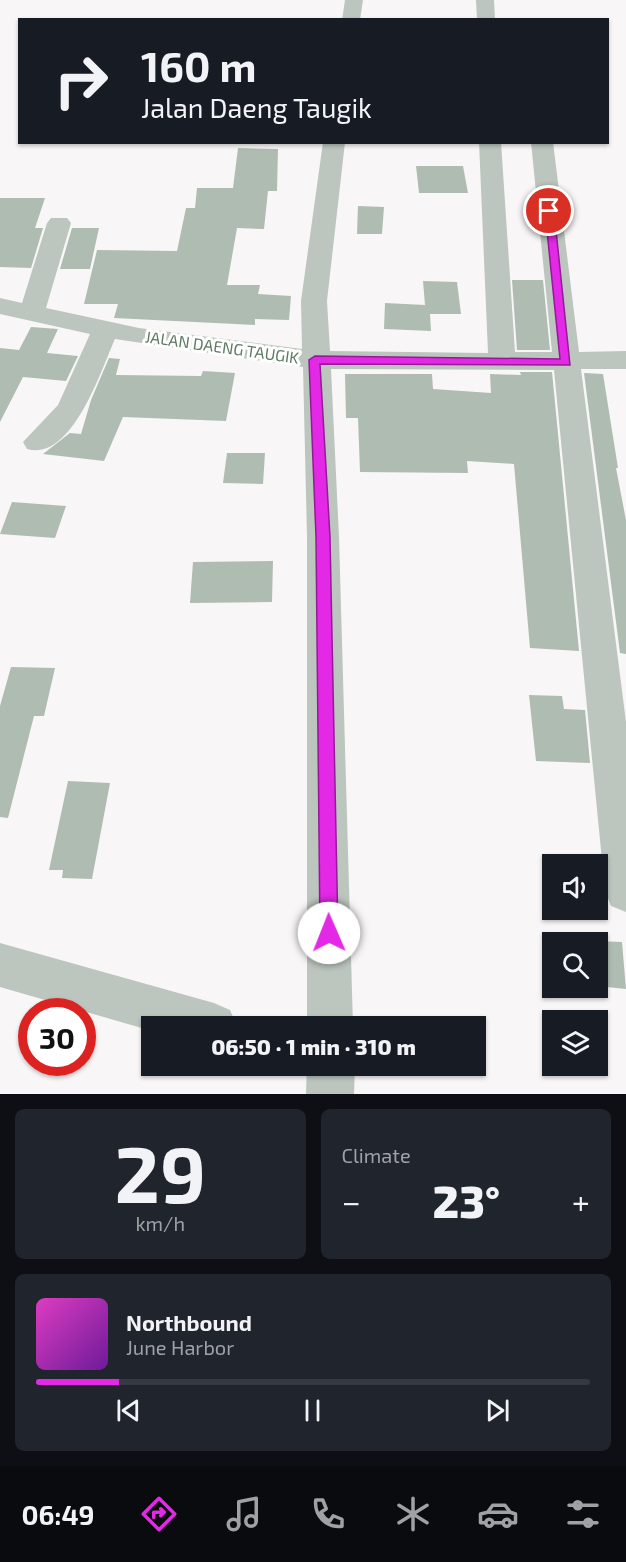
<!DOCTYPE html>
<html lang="en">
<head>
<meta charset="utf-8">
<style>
  body { margin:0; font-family:"Exo 2",sans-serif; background:#20242c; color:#f1f3f6; height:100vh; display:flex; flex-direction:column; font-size:22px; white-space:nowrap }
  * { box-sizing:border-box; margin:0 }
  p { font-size:20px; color:#9ea1a6 }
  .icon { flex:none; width:33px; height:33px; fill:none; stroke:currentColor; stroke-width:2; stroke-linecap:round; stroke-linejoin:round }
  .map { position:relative; height:1094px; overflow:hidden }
  .drawer { display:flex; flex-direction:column; gap:15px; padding:15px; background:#0d0f14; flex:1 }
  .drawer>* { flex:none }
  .top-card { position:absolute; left:18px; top:18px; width:591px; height:126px; border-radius:0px; box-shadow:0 2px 4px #0004; background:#171b24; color:#f1f3f6; overflow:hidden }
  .tools { position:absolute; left:542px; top:854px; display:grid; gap:12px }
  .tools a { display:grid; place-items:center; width:66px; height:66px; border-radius:0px; background:#171b24; box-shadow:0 2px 4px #0004; font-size:30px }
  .speed { position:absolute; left:18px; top:998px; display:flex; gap:12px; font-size:30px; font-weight:700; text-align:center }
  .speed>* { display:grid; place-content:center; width:78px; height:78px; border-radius:50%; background:#171b24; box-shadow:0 2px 4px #0004; line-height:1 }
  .speed .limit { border:9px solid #d22; background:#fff; color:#111 }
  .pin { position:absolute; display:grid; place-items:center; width:51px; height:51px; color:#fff; margin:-26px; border:3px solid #fff; border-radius:50%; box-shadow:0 2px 6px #0007 }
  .me { position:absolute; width:66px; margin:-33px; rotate:359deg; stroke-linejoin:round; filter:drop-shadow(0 0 4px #0008) }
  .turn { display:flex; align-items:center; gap:21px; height:126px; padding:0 24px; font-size:27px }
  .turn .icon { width:78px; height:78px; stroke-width:2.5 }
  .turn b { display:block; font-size:42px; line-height:51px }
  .big { font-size:45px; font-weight:800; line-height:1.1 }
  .drawer .tile { flex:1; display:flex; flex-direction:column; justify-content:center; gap:9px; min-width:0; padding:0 21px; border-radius:9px; background:#20242c }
  .drawer .dial { align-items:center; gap:0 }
  .dial b { font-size:78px; line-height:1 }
  .song { display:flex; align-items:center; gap:18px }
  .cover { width:72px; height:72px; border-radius:9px; background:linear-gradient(135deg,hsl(310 70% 55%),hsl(280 70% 35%)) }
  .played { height:6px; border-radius:3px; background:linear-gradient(90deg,#e328e6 15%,#363941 15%) }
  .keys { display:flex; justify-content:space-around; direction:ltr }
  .heat { display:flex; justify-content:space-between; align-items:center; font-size:33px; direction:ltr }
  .drawer .tiles { flex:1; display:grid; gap:15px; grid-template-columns:1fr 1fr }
  .tile:last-child { grid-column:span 2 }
  .trip { position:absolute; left:141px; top:1016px; width:345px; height:60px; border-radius:0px; background:#171b24; box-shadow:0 2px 4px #0004; font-weight:800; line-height:60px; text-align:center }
  .menu { display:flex; height:96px; justify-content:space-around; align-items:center; background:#090b0e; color:#9ea1a6 }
  .menu .icon { width:42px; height:42px }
  .menu .current { color:#e328e6 }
  .menu b { font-size:27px; color:#f1f3f6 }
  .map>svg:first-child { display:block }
  .building { fill:#afbcb1 }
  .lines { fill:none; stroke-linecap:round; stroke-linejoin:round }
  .minor { fill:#bcc6be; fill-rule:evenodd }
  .route { fill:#e328e6; stroke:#941a96; stroke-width:1.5 }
  .labels { text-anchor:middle; stroke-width:6; stroke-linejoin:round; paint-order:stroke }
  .street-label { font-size:16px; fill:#5e7b64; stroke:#fff }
</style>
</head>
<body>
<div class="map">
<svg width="626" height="1094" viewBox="0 0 626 1094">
  <rect width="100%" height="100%" fill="#f9f6f7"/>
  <path class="building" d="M238,148L278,149L277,191H268L264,229L237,228L227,285H260L258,294L291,296L289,320L255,319V325L114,318L118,304H84L97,250L177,251L186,208H195L197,188H233Z
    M416,166H463L468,193H419Z
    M0,198H45L35,228H43L31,268L0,267Z
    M358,206L384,207L382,234H357Z
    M72,228H99L90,269H60Z
    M512,280H543L550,350H517Z
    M423,281L457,282L461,314H430L431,331L384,329L385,303L425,305Z
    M31,327L58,329L47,353L78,356L66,381L23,377L0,422V348L19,350Z
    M109,358L120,359L116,375L201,376L203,371L235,373L226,421L123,417L104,461L43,454L70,433L81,434L91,400Z
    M520,372H552L579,651L530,648L514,464L467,461L468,473L360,472L358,418H346L345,374H432L433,389L491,393L490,374L521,375Z
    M584,373L603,374L618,468H616L626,520V654L620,653Z
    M227,453H265L263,484L223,483Z
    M12,502L66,506L55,538L0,534Z
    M273,561L272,602L190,603L193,562Z
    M11,667L55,668L44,716H34L8,818L0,817V706Z
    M529,695L562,696L564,709L585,710L590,763L536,761Z
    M68,781L110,783L92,879L62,878L63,870H49Z
    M597,941L622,942L626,989L597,986Z"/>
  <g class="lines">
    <path class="minor" d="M345,0H363L360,20H342Z
      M476,0H494L495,20H477Z
      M323,142H345L327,301L330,351L488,353L479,142H501L515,352H552L531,142H553L579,352L626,351V369H581L626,722V912L611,906L605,891L554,370L331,369L339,537L353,1026H307V537L303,367L115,339C101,370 72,462 27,449L23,442L58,405L90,334L0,314V298L22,303L47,223L51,218H67L71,223L46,308L139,328L302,349L301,301Z
      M0,943L214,1003L230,1010L237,1026H152V1031L0,987Z
      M307,1065H355L354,1094H306Z"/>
  </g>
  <path class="route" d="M549,208L554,211L570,365L320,364L330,537L338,933L335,939L329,942L322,939L320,933L316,537L309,360L315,356L560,359L545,211Z"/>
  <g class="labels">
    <g class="street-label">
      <text transform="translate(222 347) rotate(8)" y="6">JALAN DAENG TAUGIK</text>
    </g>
  </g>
</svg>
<div class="tools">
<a><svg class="icon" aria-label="sound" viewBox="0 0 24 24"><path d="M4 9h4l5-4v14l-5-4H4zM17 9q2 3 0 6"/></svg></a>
<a><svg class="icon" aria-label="search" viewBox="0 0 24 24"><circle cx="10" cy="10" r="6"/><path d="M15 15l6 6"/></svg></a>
<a><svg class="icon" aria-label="layers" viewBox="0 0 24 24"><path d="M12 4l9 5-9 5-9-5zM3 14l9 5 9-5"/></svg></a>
</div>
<div class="speed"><div class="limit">30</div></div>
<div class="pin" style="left:549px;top:211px;background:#d93025"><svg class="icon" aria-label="arrive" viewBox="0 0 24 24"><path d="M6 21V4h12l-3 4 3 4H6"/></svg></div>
<svg class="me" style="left:329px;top:933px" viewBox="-20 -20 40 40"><circle r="19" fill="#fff"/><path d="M0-13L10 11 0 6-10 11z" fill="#e328e6"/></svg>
<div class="trip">06:50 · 1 min · 310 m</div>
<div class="top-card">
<div class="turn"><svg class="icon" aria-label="right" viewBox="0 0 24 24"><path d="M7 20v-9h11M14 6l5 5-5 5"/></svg><div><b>160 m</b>Jalan Daeng Taugik</div></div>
</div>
</div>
<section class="drawer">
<div class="tiles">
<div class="tile dial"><b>29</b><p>km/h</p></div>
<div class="tile"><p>Climate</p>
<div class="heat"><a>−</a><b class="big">23°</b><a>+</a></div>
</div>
<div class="tile">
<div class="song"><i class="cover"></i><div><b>Northbound</b><p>June Harbor</p></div></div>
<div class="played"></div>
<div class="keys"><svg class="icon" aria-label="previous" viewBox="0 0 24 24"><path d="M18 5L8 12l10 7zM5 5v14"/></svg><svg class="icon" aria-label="pause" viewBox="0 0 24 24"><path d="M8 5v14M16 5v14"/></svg><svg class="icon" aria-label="next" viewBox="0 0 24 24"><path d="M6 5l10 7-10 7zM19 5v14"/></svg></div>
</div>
</div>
</section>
<nav class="menu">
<b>06:49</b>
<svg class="icon current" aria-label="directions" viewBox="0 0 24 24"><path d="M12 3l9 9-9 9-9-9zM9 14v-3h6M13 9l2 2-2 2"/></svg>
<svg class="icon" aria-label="music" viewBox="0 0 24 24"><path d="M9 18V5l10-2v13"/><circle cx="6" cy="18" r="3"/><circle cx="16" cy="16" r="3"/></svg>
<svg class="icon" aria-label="phone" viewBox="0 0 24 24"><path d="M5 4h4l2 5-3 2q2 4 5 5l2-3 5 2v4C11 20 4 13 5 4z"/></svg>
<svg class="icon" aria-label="climate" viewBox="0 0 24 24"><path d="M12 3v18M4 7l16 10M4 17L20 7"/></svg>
<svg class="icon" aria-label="car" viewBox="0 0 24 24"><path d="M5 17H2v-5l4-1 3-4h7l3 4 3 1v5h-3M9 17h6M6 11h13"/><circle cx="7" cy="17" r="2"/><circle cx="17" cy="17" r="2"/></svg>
<svg class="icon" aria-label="filters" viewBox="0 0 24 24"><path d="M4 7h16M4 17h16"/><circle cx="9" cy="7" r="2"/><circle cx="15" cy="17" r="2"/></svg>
</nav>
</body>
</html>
